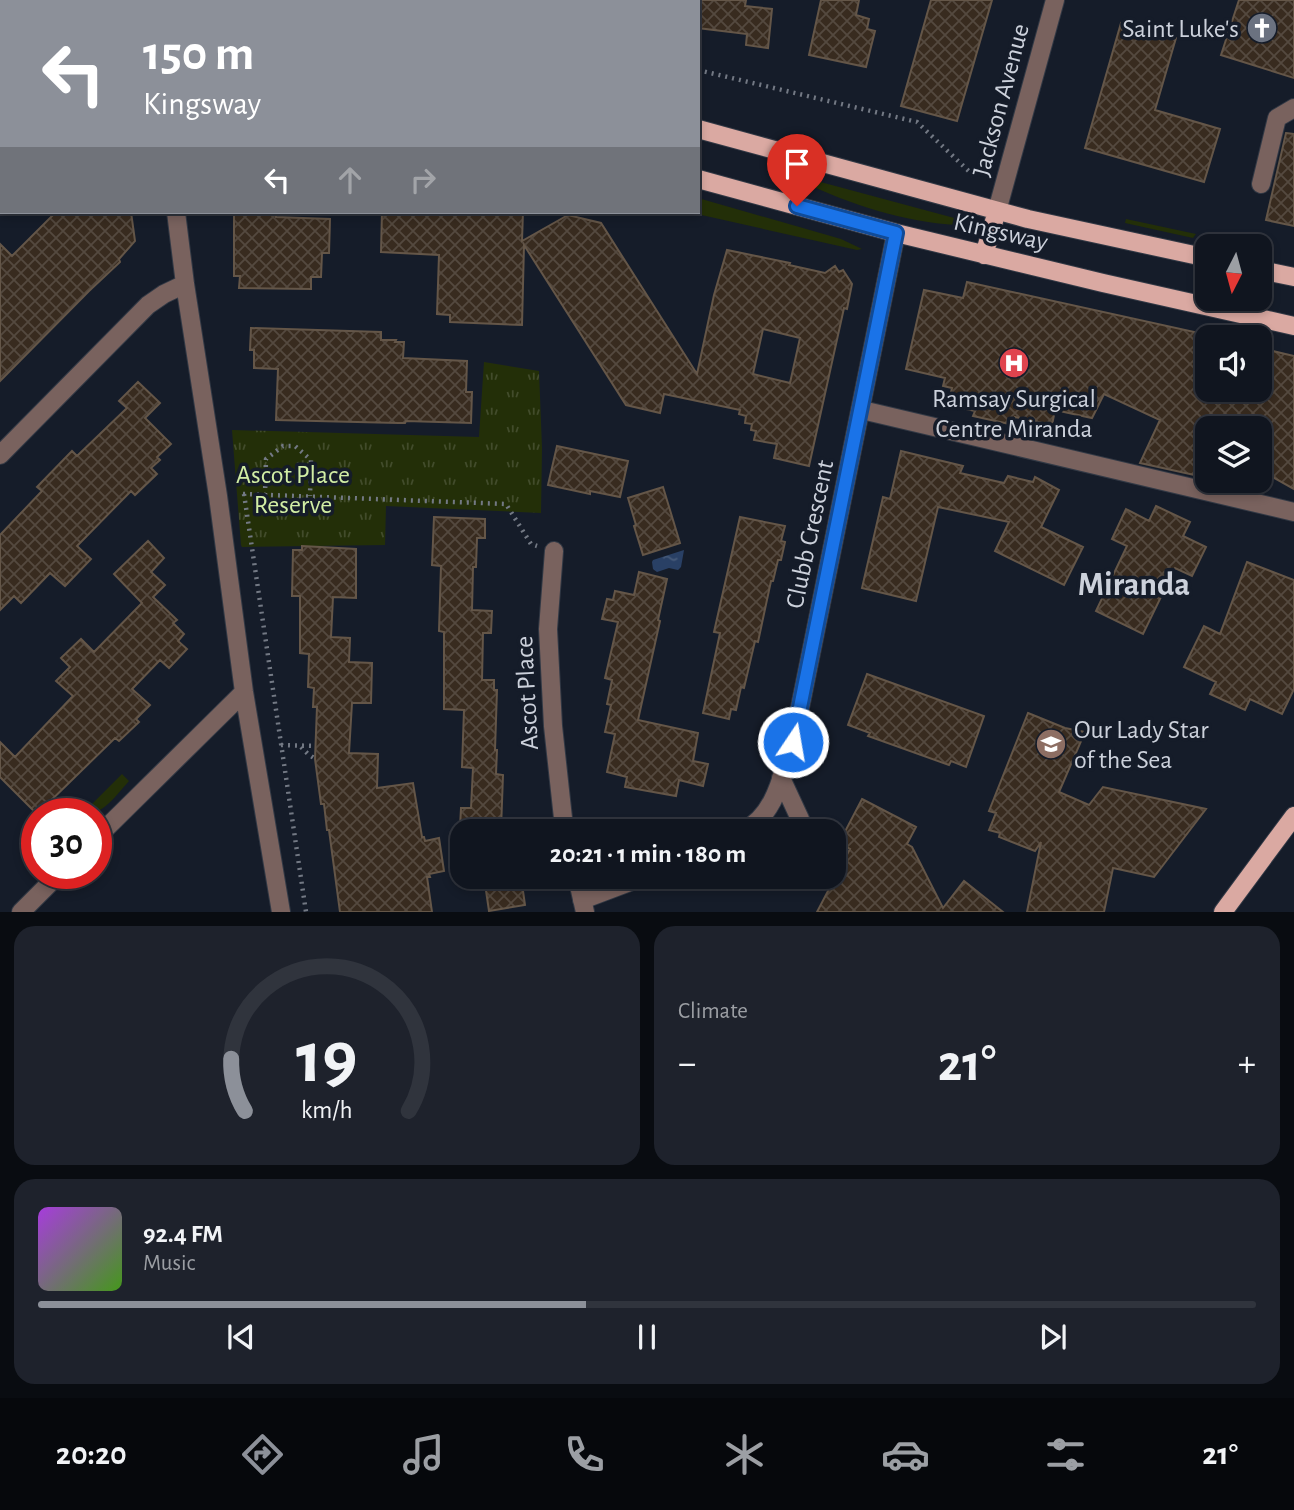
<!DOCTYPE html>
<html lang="en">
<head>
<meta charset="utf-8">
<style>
  body { margin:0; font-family:"Alegreya Sans",sans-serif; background:#1e222c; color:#f1f3f6; height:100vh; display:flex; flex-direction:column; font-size:26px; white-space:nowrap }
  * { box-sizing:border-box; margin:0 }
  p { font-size:23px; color:#9c9fa4 }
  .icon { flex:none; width:38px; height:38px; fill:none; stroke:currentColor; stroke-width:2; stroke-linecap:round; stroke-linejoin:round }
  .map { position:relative; height:912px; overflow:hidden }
  .sheet { display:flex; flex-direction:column; gap:14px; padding:14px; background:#090c11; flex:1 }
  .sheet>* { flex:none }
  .hud { position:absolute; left:0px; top:0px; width:700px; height:214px; box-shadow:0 4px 10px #0003,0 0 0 2px #30343d; background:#8c9099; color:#fff; overflow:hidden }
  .needle { width:46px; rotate:186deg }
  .tools { position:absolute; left:1195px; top:234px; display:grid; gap:14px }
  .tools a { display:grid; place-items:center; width:77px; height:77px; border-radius:14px; background:#10151f; box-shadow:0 4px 10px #0003,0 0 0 2px #30343d; font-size:35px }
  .speed { position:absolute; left:21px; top:798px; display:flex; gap:14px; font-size:35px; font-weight:700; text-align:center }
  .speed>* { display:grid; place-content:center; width:91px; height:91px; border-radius:50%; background:#10151f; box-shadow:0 4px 10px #0003,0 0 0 2px #30343d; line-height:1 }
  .speed .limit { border:10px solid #d22; background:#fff; color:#111 }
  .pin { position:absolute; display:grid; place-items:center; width:60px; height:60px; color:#fff; margin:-72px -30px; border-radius:50% 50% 50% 0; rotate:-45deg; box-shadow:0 0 7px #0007 }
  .pin .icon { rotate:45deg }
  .me { position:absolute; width:77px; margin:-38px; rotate:12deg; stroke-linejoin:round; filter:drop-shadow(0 0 5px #0008) }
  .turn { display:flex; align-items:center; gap:24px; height:147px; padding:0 28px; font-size:32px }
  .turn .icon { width:91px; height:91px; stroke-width:2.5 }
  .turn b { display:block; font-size:49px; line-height:60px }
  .lanes { display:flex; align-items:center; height:66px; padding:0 28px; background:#0003; justify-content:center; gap:35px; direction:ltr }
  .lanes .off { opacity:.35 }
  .big { font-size:52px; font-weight:700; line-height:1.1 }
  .sheet .card { flex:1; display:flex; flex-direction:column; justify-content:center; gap:10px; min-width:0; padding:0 24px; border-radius:21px; background:#1e222c }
  .sheet .dial { align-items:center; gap:0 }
  .dial svg { height:182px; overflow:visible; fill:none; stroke:#30343d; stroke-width:7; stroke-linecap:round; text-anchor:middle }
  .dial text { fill:#f1f3f6; stroke:none }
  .song { display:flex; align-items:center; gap:21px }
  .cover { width:84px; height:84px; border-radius:10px; background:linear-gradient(135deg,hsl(280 70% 55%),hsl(100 70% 35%)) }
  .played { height:7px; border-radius:4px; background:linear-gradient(90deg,#8c9099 45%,#30343d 45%) }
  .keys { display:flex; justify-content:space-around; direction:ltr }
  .heat { display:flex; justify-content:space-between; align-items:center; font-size:38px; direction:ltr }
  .sheet .tiles { flex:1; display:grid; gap:14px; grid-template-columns:1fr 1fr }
  .card:last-child { grid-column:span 2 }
  .trip { position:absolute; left:450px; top:819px; width:396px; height:70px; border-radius:21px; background:#10151f; box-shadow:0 4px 10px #0003,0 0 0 2px #30343d; font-weight:700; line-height:70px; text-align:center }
  .tabs { display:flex; height:112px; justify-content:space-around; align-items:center; background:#06080c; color:#9c9fa4 }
  .tabs .icon { width:49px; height:49px }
  .tabs .active { color:#8c9099 }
  .tabs b { font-size:32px; color:#f1f3f6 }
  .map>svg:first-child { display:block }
  .grass { fill:#232f08 }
  .park { fill:url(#park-tufts) }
  .water { fill:url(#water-ripples) }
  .building { fill:url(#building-cross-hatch); stroke:#645648; stroke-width:2; fill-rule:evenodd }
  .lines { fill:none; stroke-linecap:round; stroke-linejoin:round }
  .minor-casing { stroke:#323945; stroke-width:20 }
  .major-casing { stroke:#323945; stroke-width:20 }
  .path { stroke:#737984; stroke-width:4.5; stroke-dasharray:2 5; stroke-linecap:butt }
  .minor { stroke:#79625e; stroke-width:18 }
  .major { stroke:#daa9a2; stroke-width:18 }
  .route-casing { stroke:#114b97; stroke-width:18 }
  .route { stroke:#1a73e8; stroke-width:12 }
  .labels { text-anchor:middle; stroke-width:7; stroke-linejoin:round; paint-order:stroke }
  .poi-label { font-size:26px; fill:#ccd1db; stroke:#151c29; text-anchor:end }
  .street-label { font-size:26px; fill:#ccd1db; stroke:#151c29 }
  .park-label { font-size:26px; fill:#d2eea5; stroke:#151c29 }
  .district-label { font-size:33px; font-weight:bold; fill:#ccd1db; stroke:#151c29 }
</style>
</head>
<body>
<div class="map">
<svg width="1294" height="912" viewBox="0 0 1294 912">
  <defs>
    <pattern id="park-tufts" width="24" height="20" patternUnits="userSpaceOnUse" patternTransform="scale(1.75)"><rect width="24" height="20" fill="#232f08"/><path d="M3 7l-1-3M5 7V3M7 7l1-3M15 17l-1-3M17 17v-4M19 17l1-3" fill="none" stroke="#424c2b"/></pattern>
    <pattern id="water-ripples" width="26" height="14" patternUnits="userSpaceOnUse" patternTransform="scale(1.75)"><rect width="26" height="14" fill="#294065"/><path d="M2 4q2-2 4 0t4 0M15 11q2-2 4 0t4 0" fill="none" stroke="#475b7a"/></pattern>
    <pattern id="building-cross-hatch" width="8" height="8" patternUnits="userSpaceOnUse" patternTransform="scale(1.75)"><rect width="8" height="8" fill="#382b1f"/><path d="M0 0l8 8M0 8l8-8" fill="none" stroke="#54493f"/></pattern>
  </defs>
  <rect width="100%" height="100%" fill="#151c29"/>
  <path class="grass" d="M802,177L958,219L957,225C902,222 850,204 800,181Z
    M698,198L841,239L862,249L857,250L688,212H698Z
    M1126,219L1196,234L1193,238L1125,223Z
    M122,774L129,781C120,791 110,805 98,811L92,804Z"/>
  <path class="park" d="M484,362L539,371L542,448L541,513L386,506L385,545L242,547L241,545L232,430L479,437Z"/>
  <path class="water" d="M684,550L681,567L678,570L669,568L657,572L653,569L652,562L653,560Z"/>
  <path class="building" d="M698,0H746L745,6L772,9L768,48L746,45L747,34L698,28Z
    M821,0H859L856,15L869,19L867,29L875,31L866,67L809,55Z
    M931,0H992L957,121L901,106Z
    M1239,0H1294V78L1221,55Z
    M1121,23L1176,38L1155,110L1220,129L1204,182L1085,148Z
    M1286,133L1294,134V226L1266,220Z
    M56,212H131L135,241L119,259L120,262L89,291L0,381V244L12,256Z
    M234,212H276V217L330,219L329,253H322L321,277H311V289L239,288L240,276H234Z
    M382,212H523L522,241L568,215L601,223L697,374L714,295L727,250L790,263L789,265L825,273L835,266L839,272L843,270L852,284L847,309L844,308L809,466L774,458L777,444L754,440L756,431L751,430L752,424L745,423L746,416L739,414L740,410L664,394L660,413L626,405L524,245L522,325L450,322V315L437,314L439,255L381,252ZM763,329L800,338L790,383L753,374Z
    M967,282L1208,335V390H1260V348L1294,356V489L1260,470V429H1208V478L1140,463L1160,420L1104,394L1092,418L1055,410L1052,425L1015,417L1014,425L973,416L975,411L948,405L952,388L943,386L945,378L906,369L924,290L963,298Z
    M251,328L381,332V340H396L395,342H404L403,358L467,361L466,392H472L471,423L406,421L405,423H398L276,420L278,369L254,368V350H250Z
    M138,382L160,403L145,418L171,444L157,457L160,460L151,468L157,474L135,495L131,491L77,546L91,559L65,586L50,573L21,603L14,596L0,610V535L42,491L37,487L72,451L77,456L127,408L119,401Z
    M557,446L628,461L620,497L590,491V494L548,485Z
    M901,451L963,466L960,473L1004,483L1008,476L1033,482L1035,477L1059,490L1041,527L1083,547L1064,585L995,551L1009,522L938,507L916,601L862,588L883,497L890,499Z
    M663,487L680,543L643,555L634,526L636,525L628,498Z
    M1156,506L1190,522L1183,536L1206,547L1192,576L1175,568L1143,634L1096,611L1127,546L1112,539L1126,509L1149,521Z
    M434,517L485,519V538H477L476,567H473L472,610L492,611L491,633H483L482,680H494V690H497L495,750H497L496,774L503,775L501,829L460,827L461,808H471L473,768L462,767L464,710L444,709V632L439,631L441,566L432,565Z
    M740,517L785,526L781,541L785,542L781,560H778L773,581H771L758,642L755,641L744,688L741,687L736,710L731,709L729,719L703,713L720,633L714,632Z
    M148,541L164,558L151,572L165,585L153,597L177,620L173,623L184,634L178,641L187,649L169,668L160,660L132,689L150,705L136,719L139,722L119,741L115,738L37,814L0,777V742L15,757L73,696L56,681L70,667L61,658L81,639L94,652L142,603L114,574Z
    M302,546L356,549V598L333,597L331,637L350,638L349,662L372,663L371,703H352L349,753L378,754L377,788L413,783L422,837H424L425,841L439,838L444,871L429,874L430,877H427L432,912H340L329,830H327L324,804H321L315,759L317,707H313L314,688L308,687L309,654L300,653V596H292L293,550H302Z
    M1247,562L1294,580V689L1282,714L1250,699L1245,710L1210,694L1216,682L1184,667L1204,626L1220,634Z
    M639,572L667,579L658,620L660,621L638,720L698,733L693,761L708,764L703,786L679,780L676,796L625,787L627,777L607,772L615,734L605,732L611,705L607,704L612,680L605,678L618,622L602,619L607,599L613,600L615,591L634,595Z
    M867,674L984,716L966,767L951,761L949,765L868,736L870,733L848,725Z
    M1028,713L1065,728L1085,732L1059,792L1089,805L1103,787L1206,809L1154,877L1113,868L1104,912H1027L1041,842L1035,851L999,837L1000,833L989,830L996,813L989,811Z
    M862,799L916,827L907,844L912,847L943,908L964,881L1003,912H817L850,849L839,843Z
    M484,877H521L525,905L489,911Z"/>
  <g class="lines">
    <g class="minor-casing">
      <path id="minor" d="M361,0V2
        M609,2V0
        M1261,184L1277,118L1294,108
        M997,211L1055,0
        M176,212L185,284L218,496L244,692L281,912
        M862,410L1294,512
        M0,455L148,305L164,294L185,284
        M554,551L548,629L553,726L563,818L566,831
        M781,778L800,819V831
        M743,831C776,815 782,774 793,742L896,233
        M96,838L244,692
        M577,877L585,912
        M582,900L643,877
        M21,912L60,873"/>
    </g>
    <g class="major-casing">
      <path id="major" d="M38,0L45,2
        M145,0L146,2
        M247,0L254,2
        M698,129L1028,219L1208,258
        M698,179L896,233L1103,283L1294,326
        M984,255L997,211
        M1260,270L1294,277
        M1223,912L1294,816"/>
    </g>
    <path class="path" d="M403,0L411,2
      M698,70L917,122L975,177
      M243,494L506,504L531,544L537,546
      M244,494L306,912
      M265,495L266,459L283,446H295L311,460L310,496
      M281,745L316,746
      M301,747L308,754L314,758V762"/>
    <use href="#minor" class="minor"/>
    <use href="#major" class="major"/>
  </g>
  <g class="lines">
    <g class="route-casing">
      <path id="route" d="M793,742L896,233L797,206"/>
    </g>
    <use href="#route" class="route"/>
  </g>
  <defs>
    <g id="church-disc" transform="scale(1.575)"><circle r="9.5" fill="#6b7280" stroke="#151c29"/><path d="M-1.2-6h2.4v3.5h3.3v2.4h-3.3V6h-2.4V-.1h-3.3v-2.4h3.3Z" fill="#fff"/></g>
    <g id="hospital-disc" transform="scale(1.575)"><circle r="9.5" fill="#e0444e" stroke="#151c29"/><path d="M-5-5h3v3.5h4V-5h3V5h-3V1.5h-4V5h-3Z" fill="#fff"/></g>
    <g id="school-disc" transform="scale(1.575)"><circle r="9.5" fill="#8d6e63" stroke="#151c29"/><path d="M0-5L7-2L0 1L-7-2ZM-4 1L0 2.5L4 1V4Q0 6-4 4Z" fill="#fff"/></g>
  </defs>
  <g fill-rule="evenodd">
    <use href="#church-disc" x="1262" y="28"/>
    <use href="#hospital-disc" x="1014" y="363"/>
    <use href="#school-disc" x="1051" y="744"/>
  </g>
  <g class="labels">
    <g class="poi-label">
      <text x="1239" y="37">Saint Luke's</text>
      <text x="1014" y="407" text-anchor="middle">Ramsay Surgical<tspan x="1014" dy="30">Centre Miranda</tspan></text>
      <text x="1074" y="738" text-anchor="start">Our Lady Star<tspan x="1074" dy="30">of the Sea</tspan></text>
    </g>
    <g class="street-label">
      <text transform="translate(1000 100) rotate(-75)" y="9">Jackson Avenue</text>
      <text transform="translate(1001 231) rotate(13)" y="9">Kingsway</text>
      <text transform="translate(809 534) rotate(-78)" y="9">Clubb Crescent</text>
      <text transform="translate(526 693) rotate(-93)" y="9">Ascot Place</text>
    </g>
    <g class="park-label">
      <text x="293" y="483">Ascot Place<tspan x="293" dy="30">Reserve</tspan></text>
    </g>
    <g class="district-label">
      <text x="1134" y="595">Miranda</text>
    </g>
  </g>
</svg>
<div class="tools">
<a><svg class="needle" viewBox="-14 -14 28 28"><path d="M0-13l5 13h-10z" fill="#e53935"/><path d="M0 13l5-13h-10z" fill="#9c9fa4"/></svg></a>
<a><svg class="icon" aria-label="sound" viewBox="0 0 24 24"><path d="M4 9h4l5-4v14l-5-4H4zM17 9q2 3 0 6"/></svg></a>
<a><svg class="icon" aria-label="layers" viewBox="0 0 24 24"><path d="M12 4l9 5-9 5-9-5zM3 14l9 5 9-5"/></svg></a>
</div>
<div class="speed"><div class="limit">30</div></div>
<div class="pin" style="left:797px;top:206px;background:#d93025"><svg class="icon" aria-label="arrive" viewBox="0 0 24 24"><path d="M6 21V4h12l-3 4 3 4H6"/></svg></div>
<svg class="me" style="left:793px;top:742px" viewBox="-20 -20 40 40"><circle r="17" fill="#1a73e8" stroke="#fff" stroke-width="3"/><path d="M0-11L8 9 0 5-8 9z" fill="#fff"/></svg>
<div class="trip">20:21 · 1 min · 180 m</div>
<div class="hud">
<div class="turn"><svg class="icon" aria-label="left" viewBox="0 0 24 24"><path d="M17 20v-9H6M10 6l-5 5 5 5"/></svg><div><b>150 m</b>Kingsway</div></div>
<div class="lanes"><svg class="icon" aria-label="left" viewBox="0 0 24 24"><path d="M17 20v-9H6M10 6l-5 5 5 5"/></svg><svg class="icon off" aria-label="ahead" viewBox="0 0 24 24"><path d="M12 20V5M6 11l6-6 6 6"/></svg><svg class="icon off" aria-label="right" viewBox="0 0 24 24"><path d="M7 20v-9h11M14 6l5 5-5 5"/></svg></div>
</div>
</div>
<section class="sheet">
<div class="tiles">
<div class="card dial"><svg viewBox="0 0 100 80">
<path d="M14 69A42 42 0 1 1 86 69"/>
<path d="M14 69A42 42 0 0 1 8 46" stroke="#8c9099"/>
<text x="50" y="56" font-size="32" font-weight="700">19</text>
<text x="50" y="72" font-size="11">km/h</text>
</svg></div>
<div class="card"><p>Climate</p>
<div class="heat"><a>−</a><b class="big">21°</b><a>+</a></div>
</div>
<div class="card">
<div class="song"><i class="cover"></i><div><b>92.4 FM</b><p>Music</p></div></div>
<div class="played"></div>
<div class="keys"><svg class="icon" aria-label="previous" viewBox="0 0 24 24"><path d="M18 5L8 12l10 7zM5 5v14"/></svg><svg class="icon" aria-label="pause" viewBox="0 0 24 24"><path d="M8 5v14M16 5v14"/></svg><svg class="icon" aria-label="next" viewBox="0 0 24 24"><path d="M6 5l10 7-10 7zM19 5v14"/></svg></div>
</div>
</div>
</section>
<nav class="tabs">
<b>20:20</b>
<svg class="icon active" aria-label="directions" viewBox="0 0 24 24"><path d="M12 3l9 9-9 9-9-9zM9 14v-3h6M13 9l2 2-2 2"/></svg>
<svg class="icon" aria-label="music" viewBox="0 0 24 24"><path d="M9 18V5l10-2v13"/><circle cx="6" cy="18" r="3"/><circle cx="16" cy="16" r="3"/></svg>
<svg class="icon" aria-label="phone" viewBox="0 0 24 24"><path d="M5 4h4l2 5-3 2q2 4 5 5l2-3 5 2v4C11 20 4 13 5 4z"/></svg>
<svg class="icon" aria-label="climate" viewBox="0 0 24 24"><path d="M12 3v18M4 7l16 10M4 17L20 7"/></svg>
<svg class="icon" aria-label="car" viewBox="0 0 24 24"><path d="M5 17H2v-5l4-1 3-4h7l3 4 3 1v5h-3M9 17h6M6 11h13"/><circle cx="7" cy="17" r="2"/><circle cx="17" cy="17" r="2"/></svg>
<svg class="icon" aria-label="filters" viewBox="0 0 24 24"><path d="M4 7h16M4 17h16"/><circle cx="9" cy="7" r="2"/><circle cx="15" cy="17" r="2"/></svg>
<b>21°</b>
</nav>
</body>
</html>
